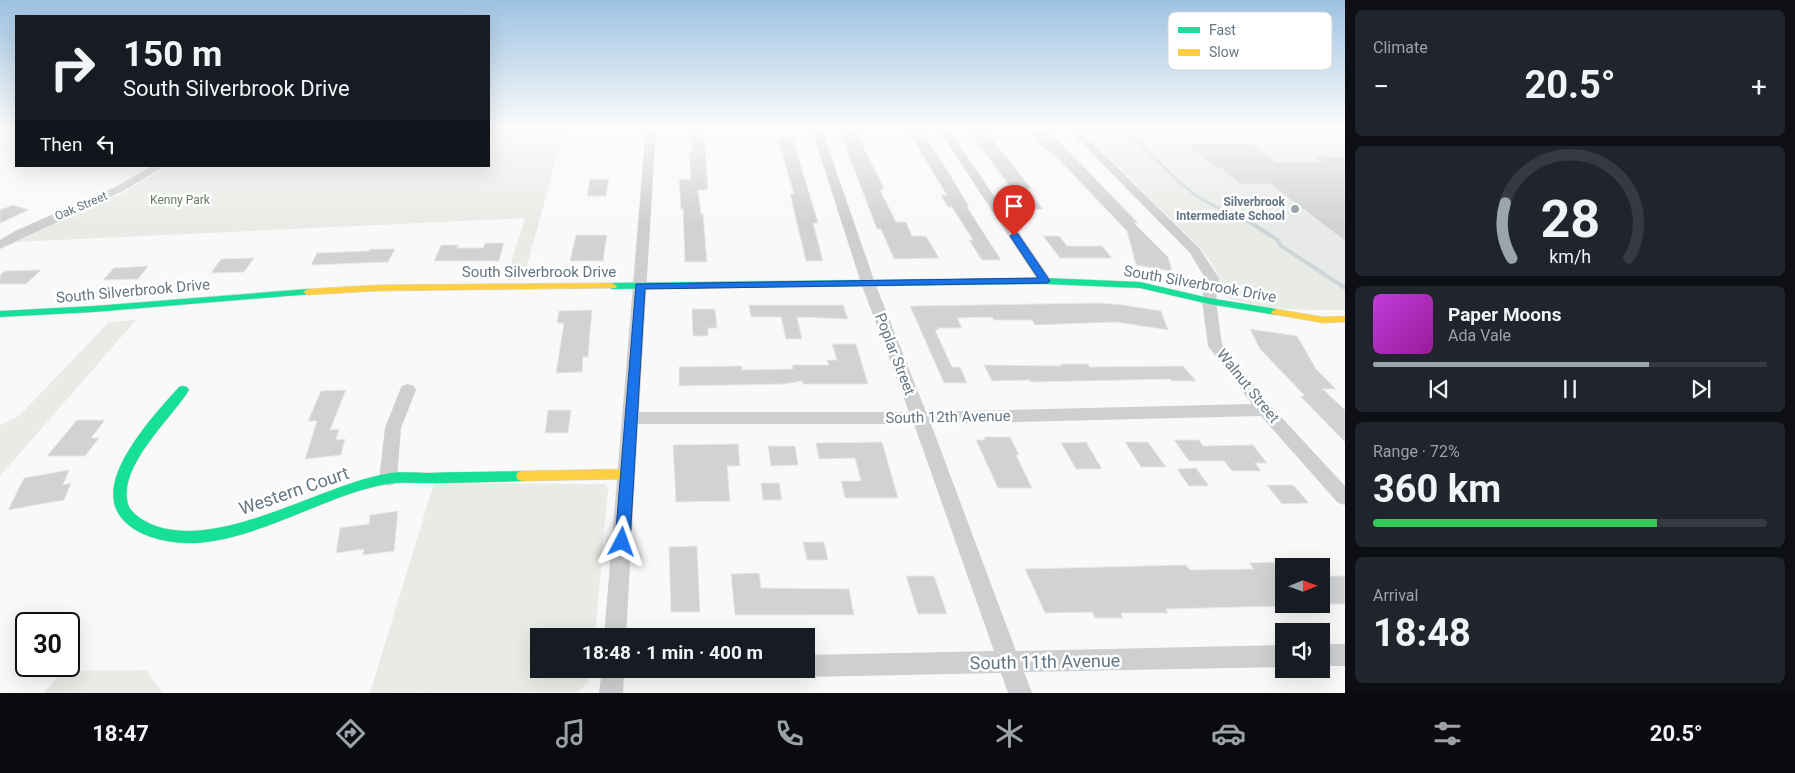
<!DOCTYPE html>
<html lang="en">
<head>
<meta charset="utf-8">
<style>
  body { margin:0; font-family:Roboto,sans-serif; background:#20242c; color:#f1f3f6; height:100vh; display:flex; flex-direction:column; font-size:19px; white-space:nowrap }
  * { box-sizing:border-box; margin:0 }
  p { font-size:16px; color:#9ea1a6 }
  .icon { flex:none; width:28px; height:28px; fill:none; stroke:currentColor; stroke-width:2; stroke-linecap:round; stroke-linejoin:round }
  .map { position:relative; flex:1; overflow:hidden }
  .panel { display:flex; flex-direction:column; gap:10px; padding:10px; background:#0d0f14; width:450px }
  .panel>* { flex:none }
  .guide { position:absolute; left:15px; top:15px; width:475px; height:152px; border-radius:0px; box-shadow:0 5px 20px #0002; background:#171b24; color:#f1f3f6; overflow:hidden }
  .needle { width:32px; rotate:89deg }
  .buttons { position:absolute; left:1275px; top:558px; display:grid; gap:10px }
  .buttons a { display:grid; place-items:center; width:55px; height:55px; border-radius:0px; background:#171b24; box-shadow:0 5px 20px #0002; font-size:25px }
  .speed { position:absolute; left:15px; top:612px; display:flex; gap:10px; font-size:25px; font-weight:700; text-align:center }
  .speed>* { display:grid; place-content:center; width:65px; height:65px; border-radius:50%; background:#171b24; box-shadow:0 5px 20px #0002; line-height:1 }
  .speed .limit { border:2px solid #111; border-radius:8px; background:#fff; color:#111 }
  .pin { position:absolute; display:grid; place-items:center; width:42px; height:42px; color:#fff; margin:-51px -21px; border-radius:50% 50% 50% 0; rotate:-45deg; box-shadow:0 0 5px #0007 }
  .pin .icon { rotate:45deg }
  .me { position:absolute; width:55px; margin:-28px; rotate:4deg; stroke-linejoin:round; filter:drop-shadow(0 0 4px #0008) }
  .turn { display:flex; align-items:center; gap:18px; height:105px; padding:0 25px; font-size:22px }
  .turn .icon { width:65px; height:65px; stroke-width:2.5 }
  .turn b { display:block; font-size:35px; line-height:42px }
  .then { display:flex; align-items:center; height:48px; padding:0 25px; background:#0003; gap:10px; font-size:19px }
  .big { font-size:38px; font-weight:700; line-height:1.1 }
  .panel .card { flex:1; display:flex; flex-direction:column; justify-content:center; gap:8px; min-width:0; padding:0 18px; border-radius:8px; background:#20242c }
  .panel .dial { align-items:center; gap:0 }
  .dial svg { height:130px; overflow:visible; fill:none; stroke:#363941; stroke-width:7; stroke-linecap:round; text-anchor:middle }
  .dial text { fill:#f1f3f6; stroke:none }
  .song { display:flex; align-items:center; gap:15px }
  .cover { width:60px; height:60px; border-radius:8px; background:linear-gradient(135deg,hsl(290 70% 55%),hsl(300 70% 35%)) }
  .played { height:5px; border-radius:2px; background:linear-gradient(90deg,#99a4ac 70%,#363941 70%) }
  .keys { display:flex; justify-content:space-around; direction:ltr }
  .heat { display:flex; justify-content:space-between; align-items:center; font-size:28px; direction:ltr }
  .charge { height:8px; border-radius:4px; background:linear-gradient(90deg,#34c759 72%,#363941 0) }
  .trip { position:absolute; left:530px; top:628px; width:285px; height:50px; border-radius:0px; background:#171b24; box-shadow:0 5px 20px #0002; font-weight:700; line-height:50px; text-align:center }
  .menu { display:flex; height:80px; justify-content:space-around; align-items:center; background:#090b0e; color:#9ea1a6 }
  .menu .icon { width:35px; height:35px }
  .menu .selected { color:#99a4ac }
  .menu b { font-size:22px; color:#f1f3f6 }
  main { display:flex; flex:1; min-height:0 }
  .map>svg:first-child { display:block }
  .built { fill:#e8e9e9 }
  .green { fill:#e8ebe6 }
  .lines { fill:none; stroke-linecap:round; stroke-linejoin:round }
  .stream-far1 { stroke:#ced6d9; stroke-width:3 }
  .stream { stroke:#ced6d9; stroke-width:4 }
  .building { fill:#d0d2d3; stroke:#e8e8e8 }
  .fast-casing { stroke:#d5d6d7; stroke-width:1 }
  .slow-casing { stroke:#d5d6d7; stroke-width:1 }
  .street { fill:#cecfd0; fill-rule:evenodd }
  .fast { fill:#16e098; fill-rule:evenodd }
  .slow { fill:#ffcf43; fill-rule:evenodd }
  .route { fill:#1a73e8; stroke:#114b97 }
  .poi-dot { fill:#99a4ac; stroke:#fff; stroke-width:2 }
  .labels { text-anchor:middle; stroke-width:5; stroke-linejoin:round; paint-order:stroke }
  .far-park-label { font-size:12px; fill:#687a64; stroke:#fff }
  .far-poi-label { font-size:12px; font-weight:bold; fill:#657683; stroke:#fff; text-anchor:end }
  .far-street-label { font-size:12px; fill:#657683; stroke:#fff }
  .street-label { font-size:15px; fill:#657683; stroke:#fff }
  .near-street-label { font-size:18px; fill:#657683; stroke:#fff }
  .key { fill:#fff; stroke:#d1d6da; stroke-width:1 }
  .key-label { font-size:14px; fill:#657683 }
</style>
</head>
<body>
<main>
<div class="map">
<svg width="1345" height="693" viewBox="0 0 1345 693">
  <rect width="100%" height="100%" fill="#f9f9f9"/>
  <path class="built" d="M1144,127H1345V291Z"/>
  <path class="green" d="M489,127H565L523,280H506L525,218L16,242L60,220L120,194L169,166H489Z
    M1078,127H1144L1345,291V310C1308,310 1260,311 1226,297L1215,268L1202,250Z
    M136,320L0,476V425L19,416L109,322Z
    M434,483L605,484L608,488L595,636H539V669H592L588,683L577,692L370,693Z
    M146,670L163,693H44L62,671Z"/>
  <g class="lines">
    <path class="stream-far1" d="M1118,127L1129,133L1130,136C1156,156 1175,183 1203,200C1220,210 1240,216 1256,226"/>
    <path class="stream" d="M1254,225L1278,240L1280,245L1345,288"/>
  </g>
  <path class="building" d="M691,127H702L704,137L708,190H698L701,214H703L707,262H685L683,209H681L679,179H691L689,152H692Z
    M838,127H854L884,189H881V192L896,222H906L912,236H926L939,258L894,259L881,229H877Z
    M905,127H919L949,173L969,207H967L1001,260H982L969,240H973L952,207H948L941,195H947Z
    M965,127H982L1028,184L1031,189H1026L1043,209L1028,210Z
    M1031,134H1052L1138,223H1134L1168,257L1172,271L1136,265L1127,231L1067,168L1050,151H1047Z
    M781,136H792L818,223H813L823,261H806L790,194H794L778,140H782Z
    M1185,143H1250L1276,162H1321L1312,156L1345,157V241L1270,184H1240L1222,169H1217Z
    M590,179H609L606,196H587Z
    M13,205L29,210L0,223V210Z
    M576,235H607L603,261H570Z
    M1043,236H1059L1067,246H1102L1112,258H1060Z
    M485,243H504L499,261H434L441,245H459L457,248H483Z
    M370,249H395L388,262L311,265L317,253L369,251Z
    M254,258L244,272L211,273L221,259Z
    M148,266L138,279L103,280L114,268Z
    M41,270L26,284H0V275L5,271Z
    M1099,303L1123,305L1161,311L1168,330L1116,322L1035,325L1032,320H994L992,317L957,318L962,328H938L939,330H935L952,367H960L967,383H944L910,306Z
    M749,305H843L848,319L797,317L802,339H786L781,317H751Z
    M692,309H715L717,328H708V336H693Z
    M592,310L588,357H583L582,372L556,373L564,323H557L559,311Z
    M1250,329L1297,336L1316,369L1336,389H1323L1345,410V442L1300,396H1305L1260,349Z
    M832,344H856L868,384H803L802,381L784,384L679,386V367L742,366V370L793,369L792,365H829L827,360H837Z
    M1061,364H1088L1090,367L1183,366L1196,381H1172L1170,379L1031,382L1030,380L992,381L984,365L1062,366Z
    M346,390L330,430L339,429L336,440L345,439L341,455L305,459L317,421H308L321,391Z
    M548,410H571L568,433H545Z
    M77,420H105L91,438H99L85,456H47Z
    M984,437H1010L1019,455H1016L1032,488H998L976,440H985Z
    M1174,440H1199L1203,446L1253,445L1267,463H1255L1261,471H1232L1224,461H1189Z
    M882,442L898,498H845L841,481H861L855,458L819,459L816,443Z
    M1086,442L1102,469H1076L1061,443Z
    M1125,442H1148L1166,467H1141Z
    M738,444L740,466H727L730,501L676,502L673,445Z
    M768,446H795L798,465L771,466Z
    M1196,468L1209,486H1189L1177,469Z
    M69,470L63,485L71,483L64,500L8,510L24,478Z
    M761,483H779L782,500H763Z
    M1267,485H1293L1309,503L1282,504Z
    M398,511L394,551L363,555L364,549L336,553L340,528L369,524L370,515Z
    M803,542H824L828,560H807Z
    M697,546L700,612H671L669,547Z
    M1274,562L1284,575V606L1166,609L1168,613H1121L1123,618H1095L1092,612L1045,613L1025,569L1186,565L1190,570L1254,569L1249,563Z
    M759,573L761,588L849,589L854,615H735L731,574Z
    M906,576H934L947,614H918Z
    M1321,576H1345V604H1321Z"/>
  <g class="lines">
    <g class="fast-casing">
      <path id="fast" d="M1045,278L1140,282L1209,298L1276,309L1281,312L1276,315L1209,304L1140,288L1045,284L612,289L607,286L612,283Z
        M308,289L313,292L312,294L94,312L0,317V311L94,306Z
        M183,386L187,387L189,390C172,418 117,467 128,504C130,511 137,516 143,520C208,558 317,486 386,474C400,471 414,473 428,473C460,472 491,472 523,471L528,472L530,476L528,480L523,481C491,482 460,483 428,483C414,483 400,482 387,484C312,497 227,563 151,537C139,533 127,526 120,516C93,479 155,414 179,387Z"/>
    </g>
    <g class="slow-casing">
      <path id="slow" d="M612,283L617,286L616,288L376,291L308,295L303,292L308,289L376,285Z
        M1276,309L1323,317L1345,316V322L1323,323L1272,314L1271,312Z
        M627,469L632,470L634,474L632,478L627,479L523,481L518,480L516,476L518,472L523,471Z"/>
    </g>
    <path class="street" d="M0,127H15L10,130H0Z
      M646,127H656L639,412H909L861,283L811,127H821L875,283L926,412L1252,404L1208,346L1202,301L1205,278L1190,253L1066,127H1076L1199,248L1219,278L1216,301L1222,345L1271,406L1345,486V505L1338,503L1261,416L931,424L1016,651L1284,645V667L1024,672L1032,693H1008L1001,673L806,677L798,674L796,669H806V655L994,651L914,424H638L626,636H604Z
      M937,127H947L1052,281L1050,284H1040Z
      M152,166H165L125,190L0,249V240L15,231L117,186Z
      M408,384L414,386L416,390L401,428L397,479L394,484L388,486L382,484L379,479L385,428L400,390L402,386Z
      M1321,644H1345V666H1321Z
      M602,669H624L623,693H599Z"/>
    <use href="#fast" class="fast"/>
    <use href="#slow" class="slow"/>
  </g>
  <linearGradient id="sky" x2="0" y2="1"><stop stop-color="#9dc2e2"/><stop offset="0.57" stop-color="#fcfcfc"/><stop offset="1" stop-color="#fcfcfc" stop-opacity="0"/></linearGradient>
  <rect width="1345" height="224" fill="url(#sky)"/>
  <path class="route" d="M1014,233L1018,234L1050,281L1048,283L645,289L630,542L627,546L622,548L617,546L615,542L636,284L1038,278L1010,236Z"/>
  <circle class="poi-dot" cx="1295" cy="209" r="5"/>
  <g class="labels">
    <g class="far-park-label">
      <text x="180" y="204">Kenny Park</text>
    </g>
    <g class="far-poi-label">
      <text x="1285" y="206">Silverbrook<tspan x="1285" dy="14">Intermediate School</tspan></text>
    </g>
    <g class="far-street-label">
      <text transform="translate(81 206) rotate(-23)" y="4">Oak Street</text>
    </g>
    <g class="street-label">
      <text x="539" y="277">South Silverbrook Drive</text>
      <text transform="translate(1200 284) rotate(10)" y="5">South Silverbrook Drive</text>
      <text transform="translate(133 291) rotate(-5)" y="5">South Silverbrook Drive</text>
      <text transform="translate(895 354) rotate(69)" y="5">Poplar Street</text>
      <text transform="translate(1248 386) rotate(51)" y="5">Walnut Street</text>
      <text transform="translate(948 417) rotate(-1)" y="5">South 12th Avenue</text>
    </g>
    <g class="near-street-label">
      <text transform="translate(294 491) rotate(-19)" y="6">Western Court</text>
      <text transform="translate(1045 662) rotate(-1)" y="6">South 11th Avenue</text>
    </g>
  </g>
  <rect x="1168" y="12" width="164" height="58" rx="8" class="key"/>
  <rect x="1178" y="27" width="22" height="6" fill="#16e098"/>
  <rect x="1178" y="49" width="22" height="7" fill="#ffcf43"/>
  <g class="key-label">
    <text x="1209" y="35">Fast</text>
    <text x="1209" y="57">Slow</text>
  </g>
</svg>
<div class="buttons">
<a><svg class="needle" viewBox="-14 -14 28 28"><path d="M0-13l5 13h-10z" fill="#e53935"/><path d="M0 13l5-13h-10z" fill="#9ea1a6"/></svg></a>
<a><svg class="icon" aria-label="sound" viewBox="0 0 24 24"><path d="M4 9h4l5-4v14l-5-4H4zM17 9q2 3 0 6"/></svg></a>
</div>
<div class="speed"><div class="limit">30</div></div>
<div class="pin" style="left:1014px;top:236px;background:#d93025"><svg class="icon" aria-label="arrive" viewBox="0 0 24 24"><path d="M6 21V4h12l-3 4 3 4H6"/></svg></div>
<svg class="me" style="left:622px;top:542px" viewBox="-20 -20 40 40"><path d="M0-17L14 15 0 8-14 15z" fill="#1a73e8" stroke="#fff" stroke-width="4"/></svg>
<div class="trip">18:48 · 1 min · 400 m</div>
<div class="guide">
<div class="turn"><svg class="icon" aria-label="right" viewBox="0 0 24 24"><path d="M7 20v-9h11M14 6l5 5-5 5"/></svg><div><b>150 m</b>South Silverbrook Drive</div></div>
<div class="then">Then<svg class="icon" aria-label="left" viewBox="0 0 24 24"><path d="M17 20v-9H6M10 6l-5 5 5 5"/></svg></div>
</div>
</div>
<section class="panel">
<div class="card"><p>Climate</p>
<div class="heat"><a>−</a><b class="big">20.5°</b><a>+</a></div>
</div>
<div class="card dial"><svg viewBox="0 0 100 80">
<path d="M14 69A42 42 0 1 1 86 69"/>
<path d="M14 69A42 42 0 0 1 10 35" stroke="#99a4ac"/>
<text x="50" y="56" font-size="32" font-weight="700">28</text>
<text x="50" y="72" font-size="11">km/h</text>
</svg></div>
<div class="card">
<div class="song"><i class="cover"></i><div><b>Paper Moons</b><p>Ada Vale</p></div></div>
<div class="played"></div>
<div class="keys"><svg class="icon" aria-label="previous" viewBox="0 0 24 24"><path d="M18 5L8 12l10 7zM5 5v14"/></svg><svg class="icon" aria-label="pause" viewBox="0 0 24 24"><path d="M8 5v14M16 5v14"/></svg><svg class="icon" aria-label="next" viewBox="0 0 24 24"><path d="M6 5l10 7-10 7zM19 5v14"/></svg></div>
</div>
<div class="card"><p>Range · 72%</p><b class="big">360 km</b><div class="charge"></div></div>
<div class="card"><p>Arrival</p><b class="big">18:48</b></div>
</section>
</main>
<nav class="menu">
<b>18:47</b>
<svg class="icon selected" aria-label="directions" viewBox="0 0 24 24"><path d="M12 3l9 9-9 9-9-9zM9 14v-3h6M13 9l2 2-2 2"/></svg>
<svg class="icon" aria-label="music" viewBox="0 0 24 24"><path d="M9 18V5l10-2v13"/><circle cx="6" cy="18" r="3"/><circle cx="16" cy="16" r="3"/></svg>
<svg class="icon" aria-label="phone" viewBox="0 0 24 24"><path d="M5 4h4l2 5-3 2q2 4 5 5l2-3 5 2v4C11 20 4 13 5 4z"/></svg>
<svg class="icon" aria-label="climate" viewBox="0 0 24 24"><path d="M12 3v18M4 7l16 10M4 17L20 7"/></svg>
<svg class="icon" aria-label="car" viewBox="0 0 24 24"><path d="M5 17H2v-5l4-1 3-4h7l3 4 3 1v5h-3M9 17h6M6 11h13"/><circle cx="7" cy="17" r="2"/><circle cx="17" cy="17" r="2"/></svg>
<svg class="icon" aria-label="filters" viewBox="0 0 24 24"><path d="M4 7h16M4 17h16"/><circle cx="9" cy="7" r="2"/><circle cx="15" cy="17" r="2"/></svg>
<b>20.5°</b>
</nav>
</body>
</html>
